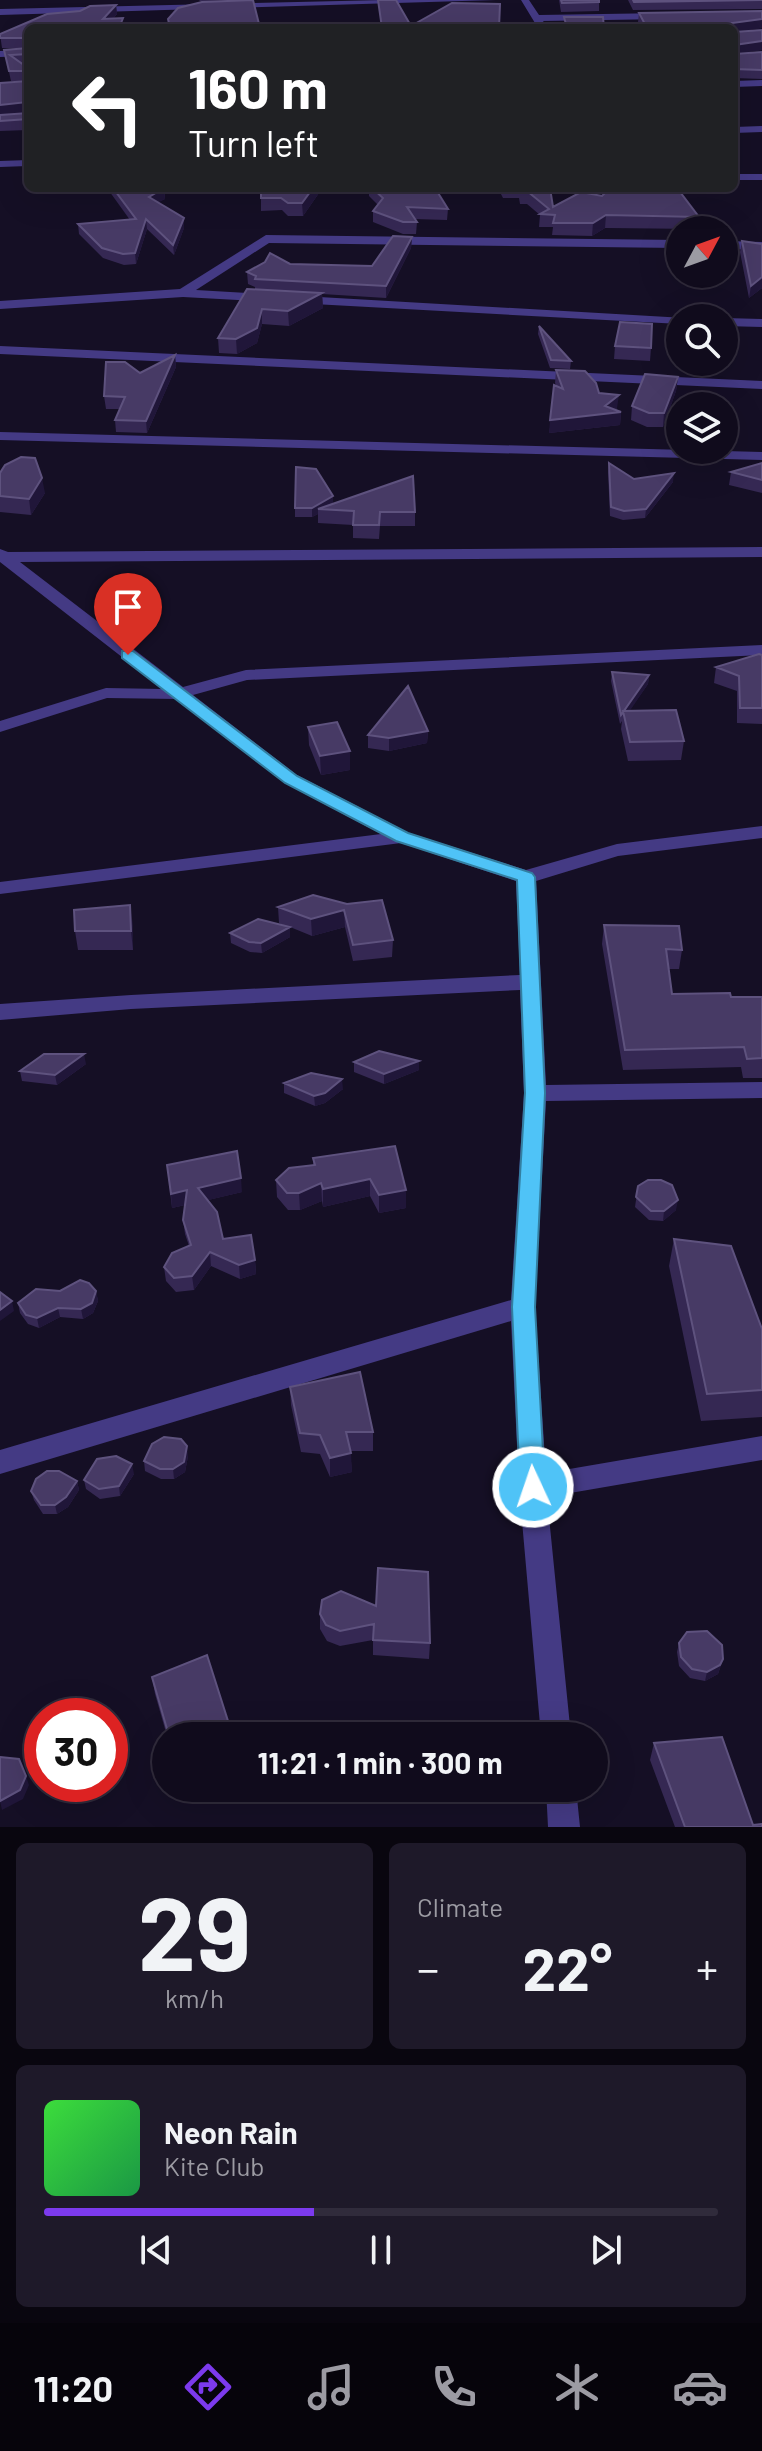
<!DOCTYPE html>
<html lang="en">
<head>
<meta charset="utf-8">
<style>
  body { margin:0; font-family:Barlow,sans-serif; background:#1e1929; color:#f1f3f6; height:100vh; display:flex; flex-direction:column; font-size:30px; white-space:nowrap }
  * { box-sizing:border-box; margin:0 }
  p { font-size:26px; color:#9c9ba3 }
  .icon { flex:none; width:44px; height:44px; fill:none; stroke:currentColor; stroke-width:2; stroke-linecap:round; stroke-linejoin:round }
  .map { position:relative; height:1827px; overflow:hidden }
  .drawer { display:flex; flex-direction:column; gap:16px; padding:16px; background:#09060f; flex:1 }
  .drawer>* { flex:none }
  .top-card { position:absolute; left:24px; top:24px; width:714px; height:168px; border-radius:12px; box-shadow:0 8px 32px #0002,0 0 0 2px #302b3b; background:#202124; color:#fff; overflow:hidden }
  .needle { width:52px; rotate:49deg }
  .tools { position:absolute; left:666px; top:216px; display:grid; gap:16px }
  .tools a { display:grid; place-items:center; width:72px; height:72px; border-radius:50%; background:#100b1c; box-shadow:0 8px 32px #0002,0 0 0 2px #302b3b; font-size:40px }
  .speed { position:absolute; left:24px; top:1698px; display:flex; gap:16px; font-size:40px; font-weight:700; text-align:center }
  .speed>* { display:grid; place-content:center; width:104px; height:104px; border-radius:50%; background:#100b1c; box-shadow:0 8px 32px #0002,0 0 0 2px #302b3b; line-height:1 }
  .speed .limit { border:12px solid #d22; background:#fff; color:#111 }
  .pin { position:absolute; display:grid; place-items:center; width:68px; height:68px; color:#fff; margin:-82px -34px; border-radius:50% 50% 50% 0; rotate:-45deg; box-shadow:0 0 8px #0007 }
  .pin .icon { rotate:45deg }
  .me { position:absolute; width:88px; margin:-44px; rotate:357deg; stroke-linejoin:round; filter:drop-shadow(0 0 6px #0008) }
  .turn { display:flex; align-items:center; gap:28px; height:168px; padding:0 32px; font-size:36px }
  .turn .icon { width:104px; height:104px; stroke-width:2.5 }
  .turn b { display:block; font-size:56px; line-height:68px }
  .big { font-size:60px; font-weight:700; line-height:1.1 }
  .drawer .widget { flex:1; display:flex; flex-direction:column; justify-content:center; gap:12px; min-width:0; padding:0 28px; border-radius:12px; background:#1e1929 }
  .drawer .dial { align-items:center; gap:0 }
  .dial b { font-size:104px; line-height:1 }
  .song { display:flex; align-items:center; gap:24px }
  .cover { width:96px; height:96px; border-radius:12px; background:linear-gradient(135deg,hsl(120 70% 55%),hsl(140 70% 35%)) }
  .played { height:8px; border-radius:4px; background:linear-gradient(90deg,#7c3aed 40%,#302b3b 40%) }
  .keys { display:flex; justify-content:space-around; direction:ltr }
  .heat { display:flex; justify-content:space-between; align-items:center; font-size:44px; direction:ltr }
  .drawer .tiles { flex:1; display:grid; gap:16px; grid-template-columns:1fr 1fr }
  .widget:last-child { grid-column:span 2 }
  .trip { position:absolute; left:152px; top:1722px; width:456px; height:80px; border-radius:40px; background:#100b1c; box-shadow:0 8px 32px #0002,0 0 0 2px #302b3b; font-weight:700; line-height:80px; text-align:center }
  .tab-bar { display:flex; height:128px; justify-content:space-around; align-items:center; background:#06040b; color:#9c9ba3 }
  .tab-bar .icon { width:56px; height:56px }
  .tab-bar .current { color:#7c3aed }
  .tab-bar b { font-size:36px; color:#f1f3f6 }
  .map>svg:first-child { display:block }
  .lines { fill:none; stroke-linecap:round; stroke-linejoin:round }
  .minor { fill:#443a84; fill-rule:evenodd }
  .wall { fill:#352853 }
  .shaded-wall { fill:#201639 }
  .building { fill:#473a65; stroke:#5e527e; stroke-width:2 }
  .route { fill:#4fc3f7; stroke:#337fa1; stroke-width:2 }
</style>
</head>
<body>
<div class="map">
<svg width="762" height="1827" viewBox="0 0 762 1827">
  <rect width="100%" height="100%" fill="#150f25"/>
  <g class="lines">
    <path class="minor" d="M384,0H496L0,15V9Z
      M521,0H529L539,15L666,13L670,16L666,19L543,21L548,28H538Z
      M28,50V56L0,57V51Z
      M762,80V86L734,87V81Z
      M762,126V132L734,133V127Z
      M28,160V166L0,167V161Z
      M734,174H762V180H734Z
      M266,235L680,240V248L269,243L196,290L685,318H680V324L183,297L0,309V301L180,289Z
      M724,241L762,242V250L724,249Z
      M724,318L762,319V327L724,326Z
      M0,346L762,381V389L0,354Z
      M0,432L762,452V460L0,440Z
      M762,547V557L20,562L183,687L246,670L762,645V655L247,680L193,695L297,775L409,833L526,870L617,844L762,826V838L618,856L536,881L546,1085L762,1082V1098L546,1101L535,1307L546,1473L762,1436V1460L547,1497L571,1736H541L519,1487L511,1321L0,1474V1450L511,1300L524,1093L520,990L131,1009L0,1020V1004L131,995L520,975L516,881L401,843L0,894V882L381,834L285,783L177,699L107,698L0,732V721L106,688L163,689L0,562V549L8,552Z
      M546,1788H576L580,1827H548Z"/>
  </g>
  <path class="wall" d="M199,0H256L200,1Z
    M559,0H599V11L561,12Z
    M628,0H762V9L633,10Z
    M116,5L117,14L113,19L124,28H28V48H2L0,34L80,11Z
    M762,11V28L735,31L762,30V50L735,53L762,52V79L734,78V28H641L638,22L639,13Z
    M28,48V64H23L28,68V81H11L4,50Z
    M28,81V113L15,114L28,113V130L0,131V83Z
    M107,188H164L165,199L158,202L184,228L174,255L147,229L136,264L124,265L103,258L79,234L78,224L130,220Z
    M261,188L319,193L303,216H288L282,210L261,211Z
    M369,188H435L448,209L447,220L414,219L417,222L416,234H403L373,222V211L378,205L369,196Z
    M498,188H550L553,207L699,217L698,229L605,228L592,236L552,235L553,227H539L540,215L527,204H520L519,198H503Z
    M412,237L411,248L386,298L322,294L323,308L289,326L262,324L257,343L237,354L219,353L218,338L255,289V287L248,284L247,272L290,264L372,266Z
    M742,241L762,244V288L749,298L740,252Z
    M539,326L571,361L570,369L550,368L538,334Z
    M615,346L651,348L650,361L614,359Z
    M175,355L176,367L147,433L116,432L115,420L120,409H106L104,396L140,373Z
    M556,370L599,393L617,408L615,410L621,412L620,425L549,433L557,387L555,383Z
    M678,377L676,391L663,427H647L631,420L632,406Z
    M609,463L634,479L673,482L645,518L623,520L610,516L608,472Z
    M762,463V493L729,485L731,472Z
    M0,473L45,493L31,515L0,512Z
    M333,504L415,512V526H380L379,539L353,538V525L318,523V514L312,517H295V508Z
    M762,655V724L737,723V691L714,683L716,667Z
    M612,672L649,675L648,684L629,711L684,741L681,760L628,761L621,729L622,721L620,724L611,681Z
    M308,727L350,770L321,775L309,745Z
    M428,731L427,743L389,751L368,748V735Z
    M347,904L393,940L392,957L353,961L345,927L312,936L290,927V937L262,953L250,952L231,943L230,933L285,926L279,923L278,907Z
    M133,925V950H78L75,931Z
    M604,925L682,950L679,969H669L672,994L731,997H762V1078H743L741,1067L623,1070L602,944Z
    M419,1061V1070L384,1084L354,1072V1062Z
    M86,1064L57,1085L22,1081L20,1071Z
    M284,1083L343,1089L325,1103L315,1106L284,1093Z
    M313,1158L406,1190V1208L379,1213L370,1196L323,1207L322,1201L300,1210H288L277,1197L276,1180L313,1165Z
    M167,1165L242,1192L208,1200L223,1239L255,1260L256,1274L240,1279L211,1266L194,1290L176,1292L166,1281L164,1267L189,1246L185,1234L183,1220L185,1205L172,1208Z
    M638,1186L676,1210L663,1221L649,1220L635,1207Z
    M674,1239L762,1329V1417L701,1421L669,1266Z
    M96,1291L98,1301L93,1313L83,1319L60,1317L39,1328L28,1324L20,1313L18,1303Z
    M290,1387L373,1432V1451H350L352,1472L330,1477L320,1454L301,1452L291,1405Z
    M188,1456L185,1472L174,1479H161L145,1471L144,1461Z
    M134,1474L120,1496L100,1499L86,1489L84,1480Z
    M77,1481L79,1490L68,1507L57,1514H43L34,1500L31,1491Z
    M322,1600L430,1643L429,1659L373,1655V1640L340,1646L327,1641L320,1629V1614Z
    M679,1643L723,1659L718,1674L705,1681L690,1678L679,1666L677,1652Z
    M152,1677L230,1736H167L155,1694Z
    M654,1743L753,1825L762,1827H675L650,1760Z"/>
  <path class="shaded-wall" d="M116,5L117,14L105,28L103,19Z
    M762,19V28L734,32L732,23Z
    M762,41V50L734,54V45Z
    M27,102L28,112L0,116V105Z
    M313,188H319V193L303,216L302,203Z
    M164,189L165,199L150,207L149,197Z
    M606,215L605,228L592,236L593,223Z
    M184,218V228L174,255L173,245Z
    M146,219L147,229L136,264L135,253Z
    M412,237L411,248L386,298V286Z
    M762,277V288L749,298L751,286Z
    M322,293L323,308L289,326L288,311Z
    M262,309V324L257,343L237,354L236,339Z
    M175,355L176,367L147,433L146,421Z
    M678,377L676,391L663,427L664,413Z
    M619,395L617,408L611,413L621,412L620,425L549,433L550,420L605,406Z
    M674,473L673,482L645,518L646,509Z
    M42,478L45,493L31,515L29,499Z
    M333,496V505L318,509V514L312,517V508Z
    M649,675L648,684L625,718L624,712Z
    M428,731L427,743L389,751V738Z
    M350,751V770L321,775L320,756Z
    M130,905L133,925V950L131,931Z
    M344,910L345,927L312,936L311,919Z
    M290,927V937L262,953L261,943Z
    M84,1054L86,1064L57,1085L55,1075Z
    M419,1061V1070L384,1084V1074Z
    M342,1079L343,1089L325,1103L315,1106L314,1096Z
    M241,1178L242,1192L200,1202L198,1188Z
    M370,1179V1196L323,1207V1189Z
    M321,1183L322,1201L300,1210L299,1193Z
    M187,1190L189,1204L172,1208L171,1194Z
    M406,1190V1208L379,1213V1195Z
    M678,1200L676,1210L663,1221L664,1211Z
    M210,1252L211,1266L194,1290L192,1276Z
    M255,1260L256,1274L240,1279L239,1265Z
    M96,1291L98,1301L93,1313L83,1319L81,1309Z
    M12,1301L14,1311L0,1321V1310Z
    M58,1308L60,1317L39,1328L37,1318Z
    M187,1446L188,1456L185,1472L174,1479L173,1469Z
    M351,1453L352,1472L330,1477V1458Z
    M132,1464L134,1474L120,1496L119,1486Z
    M77,1481L79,1490L68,1507L57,1514L55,1505Z
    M723,1659L718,1674L705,1681L707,1672Z
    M228,1721L230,1736H191Z
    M26,1776L29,1785L23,1799L2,1810L0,1801Z"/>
  <path class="building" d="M253,0L260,28H170L168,19L178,8L202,2Z
    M378,0H396L411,26L452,3L500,4L499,28H382Z
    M561,0H599V2L562,3Z
    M633,0H762L634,2Z
    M116,5L103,19L123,18L119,28H28V38H0V34L47,14L80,11L90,6Z
    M762,11V19L732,23L734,28H647L639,13Z
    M564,17H603L604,28H567Z
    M734,28L735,32L762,30V41L734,45Z
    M28,48V54L10,55L28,68V71H9L4,50Z
    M734,50L735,54L762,52V70L734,69Z
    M28,81V109L27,102L0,105V83Z
    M28,113V119L0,121V115Z
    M113,188H164L149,197L184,218L173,245L146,219L135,253L123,254L102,248L78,224L136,219Z
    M261,188H313L302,203H288L281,198H261Z
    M372,188H435L448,209L407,207L417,222H403L373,211L383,198Z
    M520,188H550L553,207L581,192L602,196L610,188H665L680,192L699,217L606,215L593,223H553L555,215L540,214L549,209L527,191H520Z
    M393,236L412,237L386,286L255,279L256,276L247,272L265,262L270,253L290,264L372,266Z
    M742,241L762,244V277L751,286Z
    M247,289L322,293L288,311L262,309L257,328L236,339L218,338Z
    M620,322L652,324L651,348L615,346Z
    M539,326L571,361L551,360Z
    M175,355L146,421L115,420L125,397L104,396L106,362H125L140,373Z
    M556,370L585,371L596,383L599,393L619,395L605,406L621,412L550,420L554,385L563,389Z
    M645,374L678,377L664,413H649L632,406Z
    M21,457L35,458L42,478L29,499L0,496V473L5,465Z
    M609,463L634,479L674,473L646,509L624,511L611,507Z
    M762,463V480L731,472Z
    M296,467L316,469L333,496L312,508H295Z
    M413,476L415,512H380L379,525H353L354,511L318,509Z
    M759,654L762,655V708H740L739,676L716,667Z
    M612,672L649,675L621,715Z
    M408,686L428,731L389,738L368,735Z
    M676,710L684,741L630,742L623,711Z
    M337,722L350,751L320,756L308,727Z
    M313,895L347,904L382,900L393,940L353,945L344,910L311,919L278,907Z
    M130,905L131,931H75L74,910Z
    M258,919L290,927L261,943L249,942L230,933Z
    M604,925L679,926L682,950L666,949L672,994L730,993L731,997H762V1058L747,1059L744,1047L625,1050Z
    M379,1051L419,1061L384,1074L354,1062Z
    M44,1054H84L55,1075L20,1071Z
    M311,1073L342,1079L325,1093L314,1096L284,1083Z
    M395,1146L406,1190L379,1195L370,1179L323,1189L321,1183L299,1193H287L276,1180L289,1168L315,1165L313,1158Z
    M237,1151L241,1178L198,1188L217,1212L223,1239L251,1235L255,1260L239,1265L210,1252L192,1276L174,1278L164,1267L172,1253L191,1245L183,1220L187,1190L171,1194L167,1165Z
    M648,1180H661L672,1185L678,1200L664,1211H651L636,1197L638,1186Z
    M674,1239L731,1246L762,1329V1390L707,1394Z
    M80,1280L89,1283L96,1291L92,1303L81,1309L58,1308L37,1318L26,1315L18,1303L36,1289L60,1291Z
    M0,1292L12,1301L0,1310Z
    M360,1372L373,1432H346L351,1453L330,1458L320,1435L300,1433L290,1387Z
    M164,1437L181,1439L187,1446L184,1462L173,1469H160L144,1461L152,1444Z
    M116,1456L132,1464L119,1486L99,1489L84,1480L97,1459Z
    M47,1471H59L77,1481L66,1497L55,1505H41L31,1491L36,1479Z
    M378,1568L428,1572L430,1643L373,1640L374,1624L340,1631L326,1625L320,1614L322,1600L341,1591L376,1606Z
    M707,1631L722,1645L723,1659L720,1665L707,1672L692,1669L681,1657L679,1643L687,1632Z
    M207,1655L228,1721L191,1736H169L152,1677Z
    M722,1737L753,1825L762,1824V1827H685L654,1743Z
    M0,1757L19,1759L26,1776L20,1790L0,1801Z"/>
  <path class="route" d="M122,651H133L297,776L408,833L532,873L535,877L545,1093L535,1307L545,1487L542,1494L533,1498L524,1494L520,1487L512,1307L525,1093L517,880L396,841L285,783L122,658Z"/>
</svg>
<div class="tools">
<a><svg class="needle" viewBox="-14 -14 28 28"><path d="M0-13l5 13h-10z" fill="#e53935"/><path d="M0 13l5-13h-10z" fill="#9c9ba3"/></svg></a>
<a><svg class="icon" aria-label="search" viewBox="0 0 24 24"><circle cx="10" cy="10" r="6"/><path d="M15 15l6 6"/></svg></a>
<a><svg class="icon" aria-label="layers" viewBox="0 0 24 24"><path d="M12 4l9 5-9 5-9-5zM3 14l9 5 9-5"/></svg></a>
</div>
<div class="speed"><div class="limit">30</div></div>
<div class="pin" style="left:128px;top:655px;background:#d93025"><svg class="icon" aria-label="arrive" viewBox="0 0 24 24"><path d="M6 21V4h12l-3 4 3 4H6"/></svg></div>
<svg class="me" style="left:533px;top:1487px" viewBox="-20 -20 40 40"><circle r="17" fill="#4fc3f7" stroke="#fff" stroke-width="3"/><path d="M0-11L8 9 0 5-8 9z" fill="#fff"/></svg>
<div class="trip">11:21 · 1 min · 300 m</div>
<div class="top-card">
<div class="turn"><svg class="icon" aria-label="left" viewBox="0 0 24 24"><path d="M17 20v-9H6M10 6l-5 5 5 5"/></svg><div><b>160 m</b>Turn left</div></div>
</div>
</div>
<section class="drawer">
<div class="tiles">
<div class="widget dial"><b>29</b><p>km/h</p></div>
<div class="widget"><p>Climate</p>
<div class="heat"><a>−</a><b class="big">22°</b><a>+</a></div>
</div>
<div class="widget">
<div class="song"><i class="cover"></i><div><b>Neon Rain</b><p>Kite Club</p></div></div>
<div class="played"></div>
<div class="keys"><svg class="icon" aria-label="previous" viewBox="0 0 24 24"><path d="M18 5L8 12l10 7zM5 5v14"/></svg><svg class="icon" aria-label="pause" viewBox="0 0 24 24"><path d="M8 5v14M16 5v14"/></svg><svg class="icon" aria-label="next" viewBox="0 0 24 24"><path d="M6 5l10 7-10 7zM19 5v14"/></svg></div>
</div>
</div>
</section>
<nav class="tab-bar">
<b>11:20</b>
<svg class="icon current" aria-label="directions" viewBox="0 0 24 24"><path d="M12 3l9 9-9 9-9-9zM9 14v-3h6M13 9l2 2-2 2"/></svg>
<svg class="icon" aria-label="music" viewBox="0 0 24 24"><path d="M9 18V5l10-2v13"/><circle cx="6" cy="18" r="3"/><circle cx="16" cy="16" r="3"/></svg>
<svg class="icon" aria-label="phone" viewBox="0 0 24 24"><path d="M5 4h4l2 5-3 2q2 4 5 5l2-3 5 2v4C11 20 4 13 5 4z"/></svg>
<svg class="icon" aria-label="climate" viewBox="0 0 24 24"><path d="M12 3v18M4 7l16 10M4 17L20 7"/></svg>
<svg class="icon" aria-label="car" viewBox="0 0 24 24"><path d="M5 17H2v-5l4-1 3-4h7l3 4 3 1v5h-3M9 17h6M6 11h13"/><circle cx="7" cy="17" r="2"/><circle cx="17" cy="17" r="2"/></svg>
</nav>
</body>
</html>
